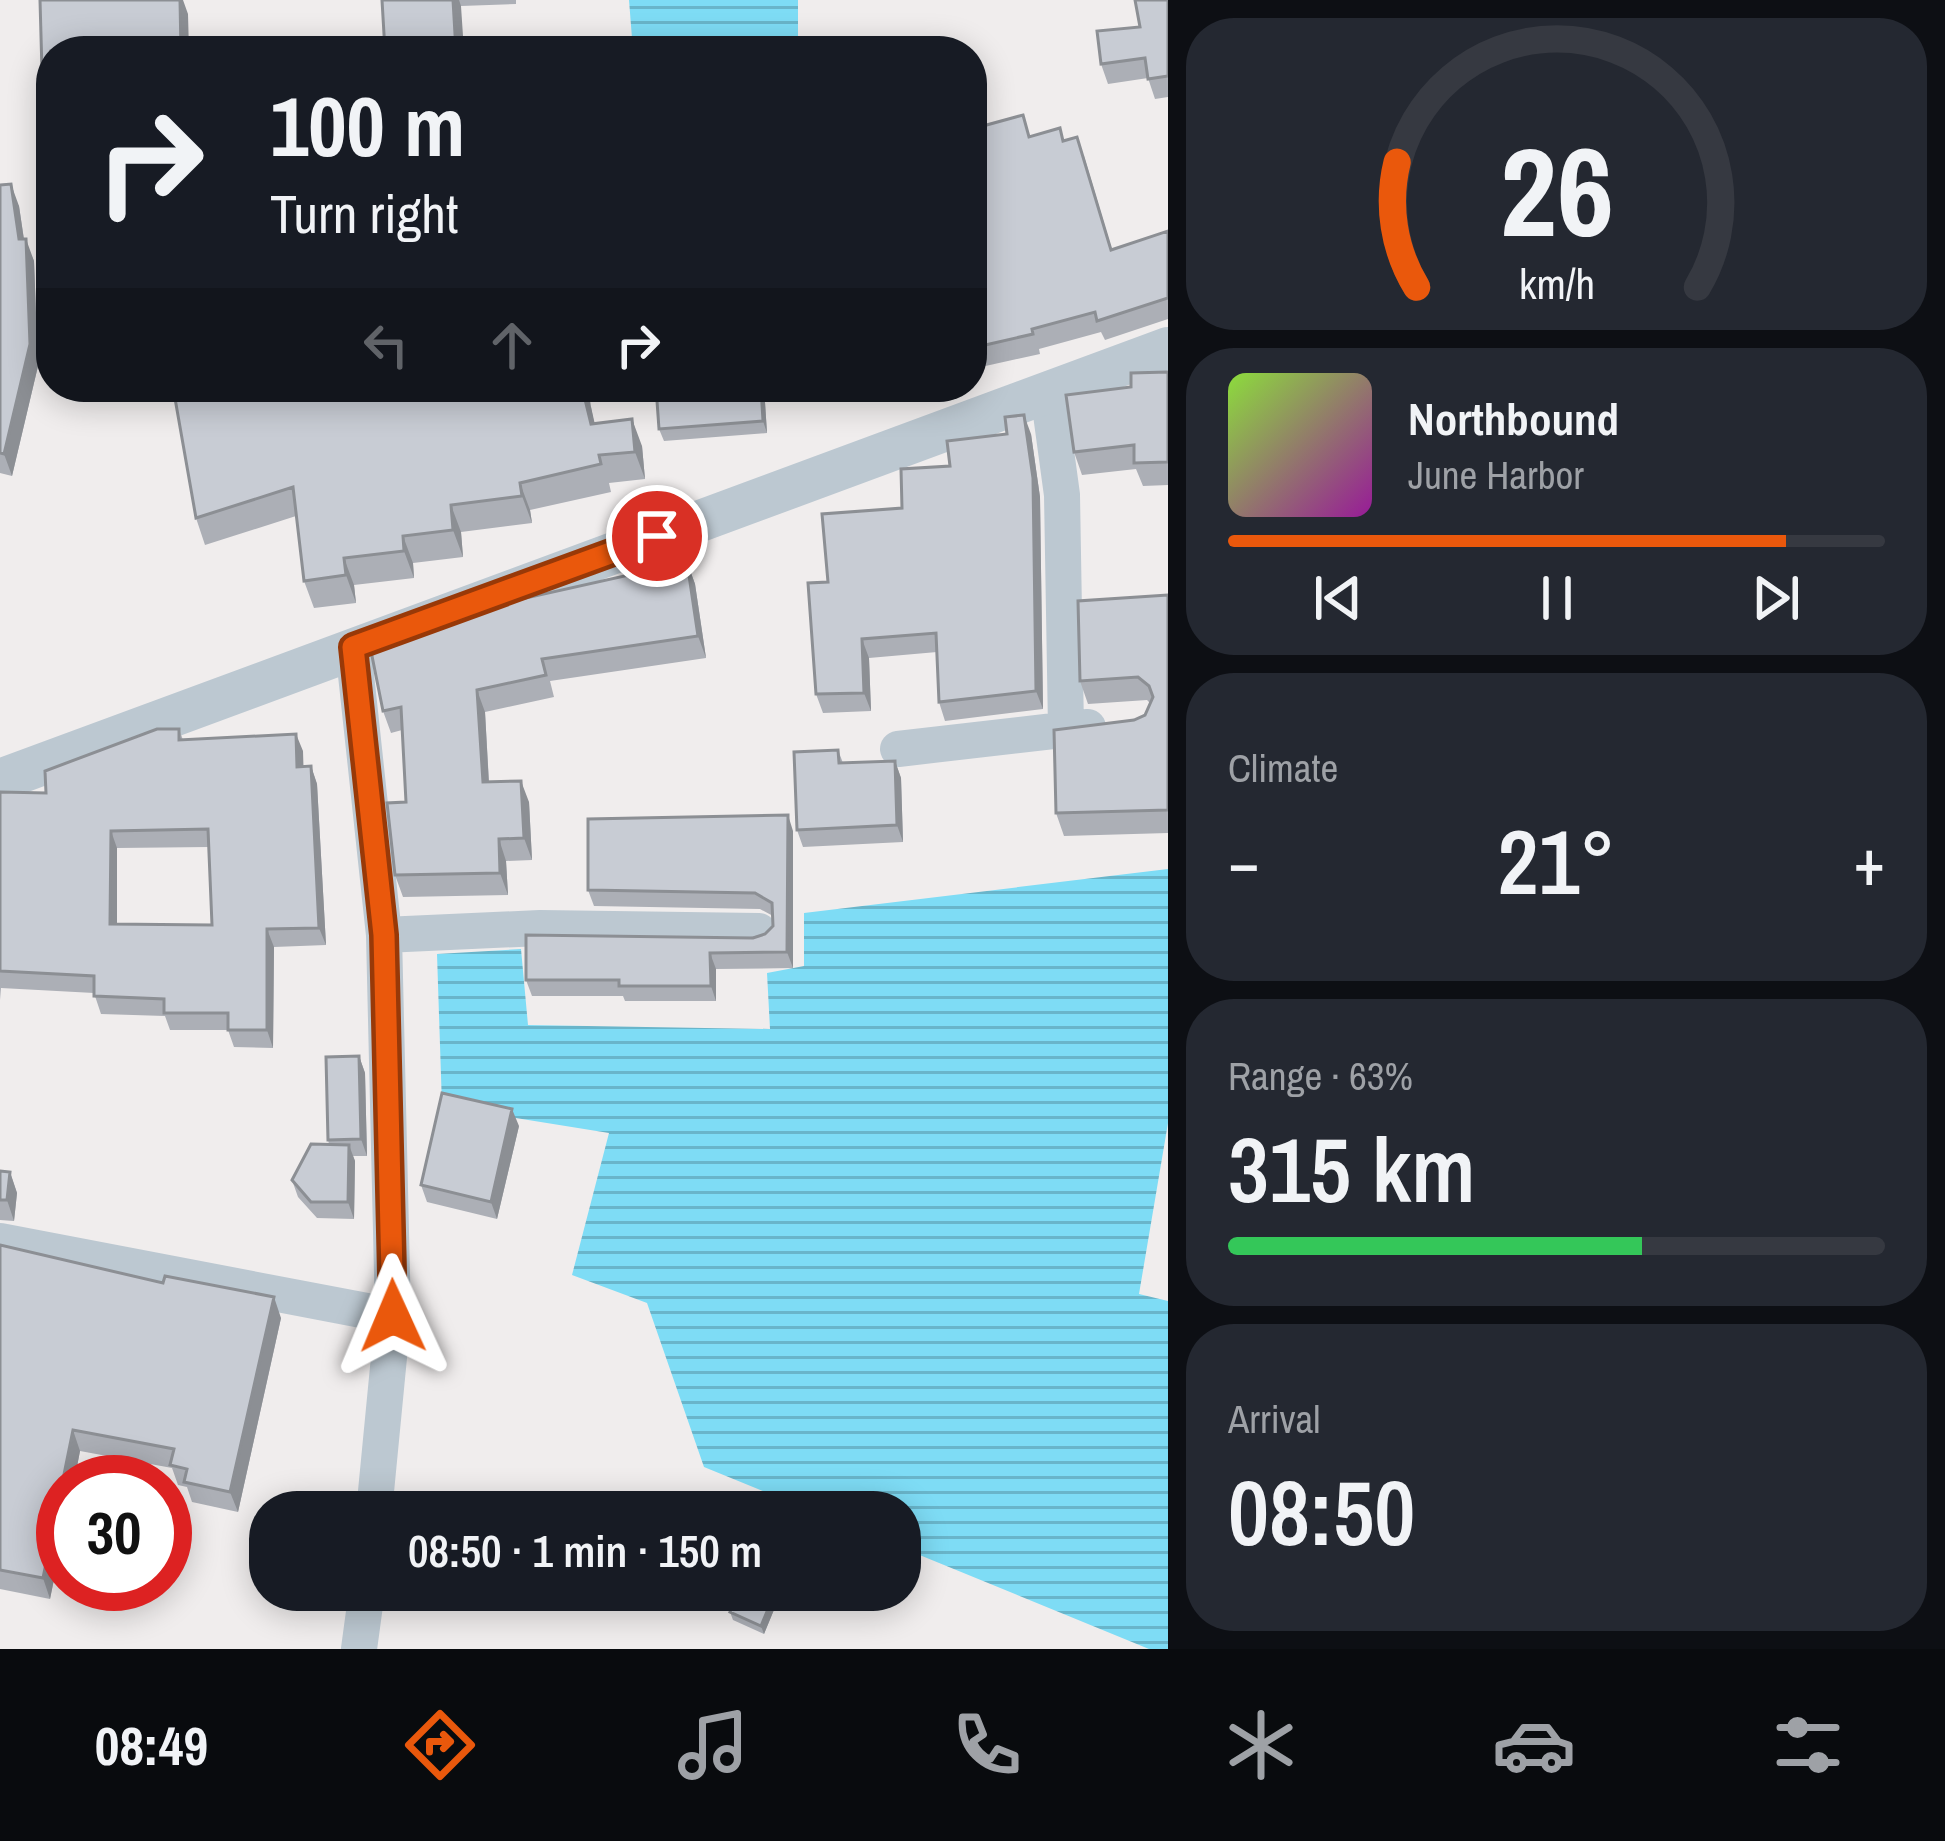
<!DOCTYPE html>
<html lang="en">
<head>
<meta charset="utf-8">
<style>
  body { margin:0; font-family:"Archivo Narrow",sans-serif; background:#242831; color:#f1f3f6; height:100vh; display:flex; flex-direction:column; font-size:45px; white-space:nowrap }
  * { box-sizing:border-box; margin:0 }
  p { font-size:39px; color:#9ea1a6 }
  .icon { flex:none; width:66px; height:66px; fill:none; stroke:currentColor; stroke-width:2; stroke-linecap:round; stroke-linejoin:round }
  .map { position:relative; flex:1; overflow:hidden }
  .details { display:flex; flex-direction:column; gap:18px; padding:18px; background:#0d0f14; width:777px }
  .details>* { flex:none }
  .guide { position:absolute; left:36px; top:36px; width:951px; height:366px; border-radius:48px; box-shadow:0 6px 30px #0003; background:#171b24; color:#f1f3f6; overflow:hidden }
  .speed { position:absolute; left:36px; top:1455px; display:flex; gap:24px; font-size:60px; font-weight:700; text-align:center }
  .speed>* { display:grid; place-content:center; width:156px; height:156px; border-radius:50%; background:#171b24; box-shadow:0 6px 30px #0003; line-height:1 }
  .speed .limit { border:18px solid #d22; background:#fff; color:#111 }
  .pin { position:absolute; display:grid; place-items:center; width:102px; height:102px; color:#fff; margin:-51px; border:6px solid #fff; border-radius:50%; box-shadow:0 3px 12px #0007 }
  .me { position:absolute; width:132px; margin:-66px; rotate:359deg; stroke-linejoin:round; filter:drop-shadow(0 0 9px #0008) }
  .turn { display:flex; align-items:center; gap:42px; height:252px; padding:0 36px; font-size:54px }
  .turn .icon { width:156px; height:156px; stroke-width:2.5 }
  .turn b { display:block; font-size:84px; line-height:102px }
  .lanes { display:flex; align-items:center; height:114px; padding:0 36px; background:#0003; justify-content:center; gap:60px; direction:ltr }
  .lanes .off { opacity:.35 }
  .big { font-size:90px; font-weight:600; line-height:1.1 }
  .details .tile { flex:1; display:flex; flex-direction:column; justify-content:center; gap:18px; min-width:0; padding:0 42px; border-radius:48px; background:#242831 }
  .details .dial { align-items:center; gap:0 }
  .dial svg { height:312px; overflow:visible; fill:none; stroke:#363941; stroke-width:7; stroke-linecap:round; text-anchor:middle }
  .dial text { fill:#f1f3f6; stroke:none }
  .song { display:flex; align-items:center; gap:36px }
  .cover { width:144px; height:144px; border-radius:18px; background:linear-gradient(135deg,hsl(90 70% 55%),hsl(300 70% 35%)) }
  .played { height:12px; border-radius:6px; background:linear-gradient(90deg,#ea580c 85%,#363941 85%) }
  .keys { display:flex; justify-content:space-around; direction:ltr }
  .heat { display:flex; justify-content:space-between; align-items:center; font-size:66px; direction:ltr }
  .charge { height:18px; border-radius:9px; background:linear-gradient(90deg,#34c759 63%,#363941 0) }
  .trip { position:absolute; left:249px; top:1491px; width:672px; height:120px; border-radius:48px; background:#171b24; box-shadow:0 6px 30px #0003; font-weight:600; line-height:120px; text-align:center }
  .menu { display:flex; height:192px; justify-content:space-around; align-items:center; background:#090b0e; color:#9ea1a6 }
  .menu .icon { width:84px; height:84px }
  .menu .active { color:#ea580c }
  .menu b { font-size:54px; color:#f1f3f6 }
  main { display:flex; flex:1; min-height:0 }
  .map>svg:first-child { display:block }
  .water { fill:url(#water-rules) }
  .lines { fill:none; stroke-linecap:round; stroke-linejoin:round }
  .minor { stroke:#bcc8d1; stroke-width:36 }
  .tertiary { stroke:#bcc8d1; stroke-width:42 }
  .wall { fill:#acafb6; fill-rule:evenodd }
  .shaded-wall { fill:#8c8f94 }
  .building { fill:#c8ccd4; stroke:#8c8f94; stroke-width:3; fill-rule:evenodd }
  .route-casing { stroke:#983908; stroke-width:30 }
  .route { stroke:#ea580c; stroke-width:21 }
</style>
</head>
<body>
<main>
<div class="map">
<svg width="1168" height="1649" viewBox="0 0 1168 1649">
  <defs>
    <pattern id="water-rules" width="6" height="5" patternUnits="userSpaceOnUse" patternTransform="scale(3)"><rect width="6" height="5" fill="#7edcf5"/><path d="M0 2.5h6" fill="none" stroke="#69b5ca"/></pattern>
  </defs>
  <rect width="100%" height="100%" fill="#f0eded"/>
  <path class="water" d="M629,0H798V51H633Z
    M1168,869V1123L1139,1294L1168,1301V1649H1149L900,1547V1512H814L704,1467L647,1303L572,1275L609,1133L442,1106L437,954L521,949L528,1025L770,1029L767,973L804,966V913Z"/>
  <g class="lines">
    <path class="minor" d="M1048,392L1062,495L1066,729
      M353,647L384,935L393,1316L374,1512
      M898,749L1088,727
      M384,935L540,928L759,931
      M0,1241L393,1316
      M359,1649L367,1590"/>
    <path class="tertiary" d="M0,780L1168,348"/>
  </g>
  <path class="wall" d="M382,0H516V4L461,6Z
    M1168,0V97L1155,99L1148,78L1108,84L1101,64Z
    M43,107H51V129Z
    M972,129L1064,140L1084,156L1112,250L1168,231V319L1105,340L1101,332L1039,349L1040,354L972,369Z
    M0,185L19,206L24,239L34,261L38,366L12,476L0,473Z
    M1168,372V485L1143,486L1136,469L1082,475L1074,452L1131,387Z
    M173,387L591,407L594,423L642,446L645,479L609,483L611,492L530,510L532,523L461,532L463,557L413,563L414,578L354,585L356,603L314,608L304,581L296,516L205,545L196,518Z
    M764,387L767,433L664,441L659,429Z
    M1031,434L1040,497L1043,709L945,721L939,702L937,652L869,658L871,711L823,713L816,694L828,582L902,508L950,466Z
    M687,562L695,584L706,658L550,681L554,697L485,712L489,782L529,802L532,860L506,861L508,895L403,897L395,875L406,802L402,730L391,733L383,711Z
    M1168,595V833L1064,836L1056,813L1134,720L1145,715L1150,703L1147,700L1088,704L1080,681Z
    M179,729L183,740L303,751V767L311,766L317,784L326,945L274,947L273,1048L234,1047L228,1030H170L165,1016L101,1014L94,993L1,988L0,1000V792L46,793ZM209,847L212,925L117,924V848Z
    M838,750L843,763L895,761L901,778L903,842L803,847L797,830Z
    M793,831V968L716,969V1001H625L623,996H532L526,980L765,934L773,926V916L760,909L594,906L588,890Z
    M359,1056L365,1073L367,1156H353L355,1161L354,1219L317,1218L298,1197L292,1180L329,1144L328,1140Z
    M519,1126L497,1219L427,1202L421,1185Z
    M0,1171L10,1172L17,1193L14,1221L0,1220Z
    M0,1245L281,1318L238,1512L192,1502L187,1487L178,1485L172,1468L80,1451L74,1482H63V1535L50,1599L0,1589Z
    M775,1592L778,1600L764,1634L733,1620L730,1612Z"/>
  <path class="shaded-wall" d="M180,0H183L188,14L189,51H181Z
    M453,0H459L461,6L464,51H456Z
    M11,184L19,206L27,261L19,239Z
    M26,239L34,261L38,366L12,476L4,454Z
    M582,387H588L591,407L601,451L591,424Z
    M761,387H764L767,433L763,421Z
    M1024,415L1031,434L1040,497L1043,709L1036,691Z
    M632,419L642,446L645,479L635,452Z
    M520,483L530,510L532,523L522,496Z
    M451,505L461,532L463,557L453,530Z
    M403,536L413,563L414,578L404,551Z
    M344,558L354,585L356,603L346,575Z
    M687,562L695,584L706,658L698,636Z
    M862,639L869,658L871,711L864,693Z
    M477,690L485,712L490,804L483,782Z
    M296,734L303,751L304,784L297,767Z
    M895,761L901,778L903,842L897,825Z
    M311,766L317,784L326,945L319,928Z
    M521,781L529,802L532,860L524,838Z
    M788,815L793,831V968L787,952Z
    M111,831L117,848V942L110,924Z
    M499,839L506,861L508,895L500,873Z
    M267,929L274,947L273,1048L267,1030Z
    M710,953L716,969V1001L711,986Z
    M359,1056L365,1073L367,1156L361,1139Z
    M512,1109L519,1126L497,1219L491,1202Z
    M349,1145L355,1161L354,1219L348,1202Z
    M10,1172L17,1193L14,1221L7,1200Z
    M274,1297L281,1318L238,1512L230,1492Z
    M73,1430L80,1451L74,1482H63V1535L50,1599L43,1578Z
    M775,1592L778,1600L764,1634L761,1626Z"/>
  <path class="building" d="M40,0H180L181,51H51V107H43Z
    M382,0H453L456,51H385Z
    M1135,0H1168V76L1148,79L1145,58L1101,64L1097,31L1140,27Z
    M893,42L894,51H849V45Z
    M1023,115L1029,137L1060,128L1063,141L1077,137L1111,250L1168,231V298L1097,321L1095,312L1032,329L1033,334L972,348V129Z
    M11,184L19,239H26L30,344L4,454L0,453V185Z
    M1168,372V462L1134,463V445L1074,452L1066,395L1131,387V373Z
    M173,387H582L591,424L632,419L635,452L599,455L601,464L520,483L522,496L451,505L453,530L403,536L404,551L344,558L346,575L304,581L293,487L196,518Z
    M656,387H761L763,421L659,429Z
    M1024,415L1033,478L1036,691L939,702L936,633L862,639L864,693L816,694L808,583L828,582L822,514L902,508L901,469L950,466L947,441L1007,434L1005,417Z
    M687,562L698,636L542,659L546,675L477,690L483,782L521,781L524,838L499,839L500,873L395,875L387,803L406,802L401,707L383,711L370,646L459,613Z
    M1168,595V810L1056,813L1054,730L1134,720L1145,715L1153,697L1149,686L1138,677L1080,681L1078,601Z
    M157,729H179V740L296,734L297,767L311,766L319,928L267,929V1030H228V1013H164V999L94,996V976L0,971V792L46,793L45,771ZM208,829L212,925L110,924L111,831Z
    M838,750L839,763L895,761L897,825L797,830L794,752Z
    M788,815L787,952L710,953L711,986H619V980H526V935L753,938L765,934L773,926L772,903L755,893L588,890V819Z
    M359,1056L361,1139L328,1140L326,1057Z
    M442,1093L512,1109L491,1202L421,1185Z
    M311,1144L349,1145L348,1202H311L292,1180Z
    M0,1171L10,1172L7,1200H0Z
    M0,1245L163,1283L165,1276L274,1297L230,1492L184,1482L187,1469L170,1465L174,1449L73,1430L43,1578L0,1570Z
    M740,1590L775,1592L761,1626L730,1612Z"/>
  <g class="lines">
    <g class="route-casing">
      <path id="route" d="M393,1316L384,935L353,647L657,536"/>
    </g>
    <use href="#route" class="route"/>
  </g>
</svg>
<div class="speed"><div class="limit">30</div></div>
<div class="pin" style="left:657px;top:536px;background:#d93025"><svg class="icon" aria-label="arrive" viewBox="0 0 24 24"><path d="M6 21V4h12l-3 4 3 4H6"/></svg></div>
<svg class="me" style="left:393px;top:1316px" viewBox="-20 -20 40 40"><path d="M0-17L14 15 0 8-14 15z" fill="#ea580c" stroke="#fff" stroke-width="4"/></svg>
<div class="trip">08:50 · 1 min · 150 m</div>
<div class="guide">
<div class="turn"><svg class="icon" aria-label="right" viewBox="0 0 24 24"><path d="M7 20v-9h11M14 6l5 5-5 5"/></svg><div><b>100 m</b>Turn right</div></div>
<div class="lanes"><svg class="icon off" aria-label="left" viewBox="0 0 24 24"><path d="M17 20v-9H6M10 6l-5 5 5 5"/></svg><svg class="icon off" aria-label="ahead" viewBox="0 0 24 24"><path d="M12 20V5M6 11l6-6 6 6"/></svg><svg class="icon" aria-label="right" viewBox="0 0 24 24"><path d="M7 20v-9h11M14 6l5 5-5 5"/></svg></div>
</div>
</div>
<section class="details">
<div class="tile dial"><svg viewBox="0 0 100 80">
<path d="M14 69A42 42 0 1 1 86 69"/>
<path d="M14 69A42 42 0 0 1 9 37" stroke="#ea580c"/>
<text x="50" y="56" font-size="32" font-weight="700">26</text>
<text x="50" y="72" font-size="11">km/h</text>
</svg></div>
<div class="tile">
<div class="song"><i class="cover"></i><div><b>Northbound</b><p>June Harbor</p></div></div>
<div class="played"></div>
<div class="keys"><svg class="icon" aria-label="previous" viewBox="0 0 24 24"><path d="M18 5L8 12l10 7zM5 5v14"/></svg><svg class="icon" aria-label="pause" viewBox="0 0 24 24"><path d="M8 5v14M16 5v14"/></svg><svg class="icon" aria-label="next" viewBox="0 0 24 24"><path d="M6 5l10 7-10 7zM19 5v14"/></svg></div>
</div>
<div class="tile"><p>Climate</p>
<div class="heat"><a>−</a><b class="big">21°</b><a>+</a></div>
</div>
<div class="tile"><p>Range · 63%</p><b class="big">315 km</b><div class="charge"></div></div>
<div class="tile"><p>Arrival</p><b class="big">08:50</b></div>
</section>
</main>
<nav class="menu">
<b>08:49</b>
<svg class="icon active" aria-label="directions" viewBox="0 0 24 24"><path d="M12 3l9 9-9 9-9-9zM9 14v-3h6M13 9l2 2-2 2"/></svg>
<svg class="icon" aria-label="music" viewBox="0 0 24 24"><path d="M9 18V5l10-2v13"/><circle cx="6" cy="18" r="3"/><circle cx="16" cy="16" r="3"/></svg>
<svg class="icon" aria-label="phone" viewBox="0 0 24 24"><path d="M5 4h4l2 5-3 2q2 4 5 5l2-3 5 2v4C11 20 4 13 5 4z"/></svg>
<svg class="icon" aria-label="climate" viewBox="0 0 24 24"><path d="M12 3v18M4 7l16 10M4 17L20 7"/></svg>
<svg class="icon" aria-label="car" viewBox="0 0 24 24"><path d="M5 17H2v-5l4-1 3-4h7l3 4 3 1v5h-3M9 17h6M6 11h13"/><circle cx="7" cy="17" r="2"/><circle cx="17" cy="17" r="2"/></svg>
<svg class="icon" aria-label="filters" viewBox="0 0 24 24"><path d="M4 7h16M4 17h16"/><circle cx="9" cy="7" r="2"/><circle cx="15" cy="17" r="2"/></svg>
</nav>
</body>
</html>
